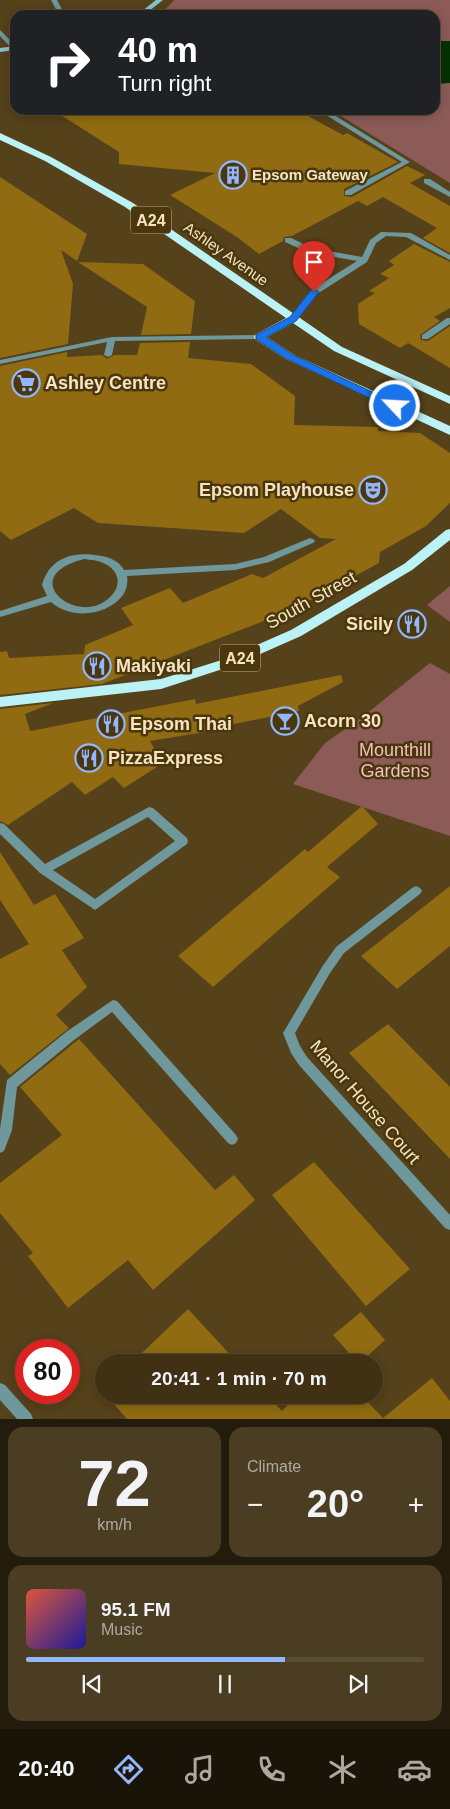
<!DOCTYPE html>
<html lang="en">
<head>
<meta charset="utf-8">
<style>
  body { margin:0; font-family:Arial,sans-serif; background:#4b3d22; color:#f1f3f6; height:100vh; display:flex; flex-direction:column; font-size:19px; white-space:nowrap }
  * { box-sizing:border-box; margin:0 }
  p { font-size:16px; color:#aea9a0 }
  .icon { flex:none; width:28px; height:28px; fill:none; stroke:currentColor; stroke-width:2; stroke-linecap:round; stroke-linejoin:round }
  .map { position:relative; height:1419px; overflow:hidden }
  .side { display:flex; flex-direction:column; gap:8px; padding:8px; background:#231b0b; flex:1 }
  .side>* { flex:none }
  .top-card { position:absolute; left:10px; top:10px; width:430px; height:105px; border-radius:15px; box-shadow:0 2px 12px #0003,0 0 0 1px #594c34; background:#202124; color:#fff; overflow:hidden }
  .speed { position:absolute; left:15px; top:1339px; display:flex; gap:10px; font-size:25px; font-weight:700; text-align:center }
  .speed>* { display:grid; place-content:center; width:65px; height:65px; border-radius:50%; background:#403114; box-shadow:0 2px 12px #0003,0 0 0 1px #594c34; line-height:1 }
  .speed .limit { border:8px solid #d22; background:#fff; color:#111 }
  .pin { position:absolute; display:grid; place-items:center; width:42px; height:42px; color:#fff; margin:-51px -21px; border-radius:50% 50% 50% 0; rotate:-45deg; box-shadow:0 0 5px #0007 }
  .pin .icon { rotate:45deg }
  .me { position:absolute; width:55px; margin:-28px; rotate:295deg; stroke-linejoin:round; filter:drop-shadow(0 0 4px #0008) }
  .turn { display:flex; align-items:center; gap:18px; height:105px; padding:0 25px; font-size:22px }
  .turn .icon { width:65px; height:65px; stroke-width:2.5 }
  .turn b { display:block; font-size:35px; line-height:42px }
  .big { font-size:38px; font-weight:800; line-height:1.1 }
  .side .tile { flex:1; display:flex; flex-direction:column; justify-content:center; gap:8px; min-width:0; padding:0 18px; border-radius:15px; background:#4b3d22 }
  .side .dial { align-items:center; gap:0 }
  .dial b { font-size:65px; line-height:1 }
  .song { display:flex; align-items:center; gap:15px }
  .cover { width:60px; height:60px; border-radius:8px; background:linear-gradient(135deg,hsl(10 70% 55%),hsl(240 70% 35%)) }
  .played { height:5px; border-radius:2px; background:linear-gradient(90deg,#92b7fd 65%,#594c34 65%) }
  .keys { display:flex; justify-content:space-around; direction:ltr }
  .heat { display:flex; justify-content:space-between; align-items:center; font-size:28px; direction:ltr }
  .side .tiles { flex:1; display:grid; gap:8px; grid-template-columns:1fr 1fr }
  .tile:last-child { grid-column:span 2 }
  .trip { position:absolute; left:95px; top:1354px; width:288px; height:50px; border-radius:25px; background:#403114; box-shadow:0 2px 12px #0003,0 0 0 1px #594c34; font-weight:800; line-height:50px; text-align:center }
  .tab-bar { display:flex; height:80px; justify-content:space-around; align-items:center; background:#1a1408; color:#aea9a0 }
  .tab-bar .icon { width:35px; height:35px }
  .tab-bar .on { color:#92b7fd }
  .tab-bar b { font-size:22px; color:#f1f3f6 }
  .map>svg:first-child { display:block }
  .green { fill:#8c5b58 }
  .water { fill:#043104 }
  .building { fill:#906b11 }
  .lines { fill:none; stroke-linecap:round; stroke-linejoin:round }
  .service { fill:#6e989c; fill-rule:evenodd }
  .minor { fill:#6e989c; fill-rule:evenodd }
  .secondary { fill:#81c6cc; fill-rule:evenodd }
  .trunk { fill:#baf2f6; fill-rule:evenodd }
  .route { fill:#1a73e8; stroke:#114b97 }
  .labels { text-anchor:middle; stroke-width:5; stroke-linejoin:round; paint-order:stroke }
  .far-poi-label { font-size:15px; font-weight:bold; fill:#f7e4c0; stroke:#4a370e; text-anchor:start }
  .far-street-label { font-size:15px; fill:#f7e4c0; stroke:#4a370e }
  .shield { fill:#4a370e; stroke:#c3b08b; stroke-width:1 }
  .shield-label { font-size:16px; font-weight:bold; fill:#f7e4c0 }
  .poi-label { font-size:18px; font-weight:bold; fill:#f7e4c0; stroke:#4a370e; text-anchor:start }
  .street-label { font-size:18px; fill:#f7e4c0; stroke:#4a370e }
  .park-label { font-size:18px; fill:#f1c1be; stroke:#4a370e }
</style>
</head>
<body>
<div class="map">
<svg width="450" height="1419" viewBox="0 0 450 1419">
  <rect width="100%" height="100%" fill="#55411a"/>
  <path class="green" d="M174,0H450V183L331,110H435V15H160Z
    M450,586V622L427,605Z
    M430,663L450,674V836L293,784L325,743L361,718Z"/>
  <path class="water" d="M435,41H450V83L435,84Z"/>
  <path class="building" d="M53,110H297L343,135L347,133L398,162L344,189V196L352,197L407,166L425,175L410,183L450,206V253L423,238L437,228L383,197L367,206L358,201L292,236L284,237L283,241L259,254L237,237L170,195L215,173L119,164V152Z
    M0,177L87,234L77,261L61,250L73,284L68,344L0,358Z
    M414,244L450,262V308L434,317L440,321L420,335L421,340L428,341L450,326V368L408,343L400,348L359,324L358,304L375,293L369,291L389,278L380,274L394,265L389,261Z
    M78,262L143,264L195,301L191,334L141,335L147,307Z
    M190,342L188,358L251,364L295,396L294,425L378,427V431L420,433L450,453V503L426,526L380,552L379,563L292,610L102,684L0,695V652L7,651L9,658L84,654L85,645L133,625L121,608L170,588L183,603L252,574L263,578L336,539L320,538L281,509L244,533L98,523L74,508L11,540L0,531V366L67,352V357L102,355L107,359L114,355H137L140,343Z
    M341,675L343,682L298,706L299,711L204,730L205,732L150,741L163,763L124,788L113,777L85,795L72,782L8,825L0,821V709L53,703L25,714L30,731L195,699L196,704Z
    M362,806L378,824L327,867L340,877L213,987L178,956L305,849L308,852Z
    M0,852L34,905L55,894L84,938L62,950L87,987L56,1015L69,1028L10,1075L0,1064V959L29,944L0,900Z
    M450,886V946L397,989L361,956Z
    M388,1024L450,1087V1159L349,1053Z
    M79,1039L215,1190L234,1175L255,1200L153,1290L128,1260L68,1308L28,1256L33,1253L0,1213V1183L62,1135L20,1087Z
    M314,1162L410,1269L366,1306L272,1195Z
    M188,1309L237,1362H131L145,1350Z
    M361,1312L385,1340L361,1362H357L333,1335Z
    M432,1378L450,1401V1419H127L106,1395H267L282,1411L297,1395H361L383,1418Z"/>
  <g class="lines">
    <path class="service" d="M51,0H57L65,15H59Z
      M0,30L15,45V50L12,49L0,36Z
      M318,110H326L410,162L351,195H345V191L402,162Z
      M424,179H430L450,192V197L424,183Z
      M381,232L411,233L450,255V260L406,237L386,236L376,243L367,262L317,294L296,321H290V317L311,290L357,261L307,252L285,242V238H291L312,248L362,257L370,240Z
      M447,318H450V324L428,339H422V335Z
      M259,335H262V339L115,341L112,355L108,357L104,355L107,342L0,364V360L112,337Z
      M310,538L313,539L315,541L313,543L269,562L235,570L127,576C128,582 127,589 123,595C107,616 71,620 51,602L0,617V611L47,596L42,585C50,556 76,551 101,556C110,557 120,562 124,570L235,564L264,557ZM84,559C90,560 98,560 103,563C118,569 123,584 111,596C80,630 13,577 84,559Z
      M149,807L153,808L187,838L188,841L187,844L95,910L40,873L0,834V823L4,824L45,864ZM148,817L175,841L95,899L53,870Z
      M113,1000L117,1001L236,1135L238,1139L236,1143L232,1145L228,1143L112,1012L74,1040L17,1087L12,1130L4,1151L0,1153V1129L7,1080L66,1032Z"/>
    <path class="minor" d="M416,886L420,888L422,891L420,894L344,953L330,973L295,1033L300,1046L307,1057L450,1215V1230L445,1228L299,1065L291,1053L283,1033L322,967L336,947L412,888Z
      M0,1383L5,1385L31,1414L33,1419H17L0,1400Z"/>
    <path class="secondary" d="M156,0H163L144,15H137Z
      M15,46V50L0,52V48Z"/>
    <path class="trunk" d="M0,133L51,157L133,203L342,347L450,396V404L334,351L293,323L267,337L294,355L450,426V435L286,359L255,339L254,337L255,335L286,318L125,207L45,161L0,140Z
      M450,529V540L412,570L301,636L235,665L161,689L0,707V697L161,679L225,659L291,630L404,564L446,530Z"/>
  </g>
  <path class="route" d="M314,289L319,292L296,321L266,337L293,355L398,404V408H391L287,359L256,339V335L290,317L311,290Z"/>
  <defs>
    <g id="building-ring" transform="scale(1.4375)"><circle r="9.5" fill="#4a370e" stroke="#92b7fd" stroke-width="1.5"/><path d="M-4-6H4V6H1V3H-1V6H-4ZM-2.5-4.3h1.7v1.8h-1.7ZM.8-4.3h1.7v1.8H.8ZM-2.5-1h1.7V.8h-1.7ZM.8-1h1.7V.8H.8Z" fill="#92b7fd"/></g>
    <g id="supermarket-ring" transform="scale(1.4375)"><circle r="9.5" fill="#4a370e" stroke="#92b7fd" stroke-width="1.5"/><path d="M-6-5.5h2.5l.6 2H6L4.5 2H-2.5L-4.4-4H-6ZM-1.5 3.2a1.3 1.3 0 1 0 .1 0ZM3 3.2a1.3 1.3 0 1 0 .1 0Z" fill="#92b7fd"/></g>
    <g id="theatre-ring" transform="scale(1.4375)"><circle r="9.5" fill="#4a370e" stroke="#92b7fd" stroke-width="1.5"/><path d="M-5-5.5Q0-4 5-5.5V0Q5 5 0 6Q-5 5-5 0ZM-3.3-2.5H-1v1.5H-3.3ZM1-2.5H3.3v1.5H1ZM-2.8 1Q0 5.5 2.8 1Z" fill="#92b7fd"/></g>
    <g id="restaurant-ring" transform="scale(1.4375)"><circle r="9.5" fill="#4a370e" stroke="#92b7fd" stroke-width="1.5"/><path d="M-5-6h1v4h1v-4h1v4h1v-4h1v5L-1.5 .5V6h-2V.5L-5-1ZM5-6V6H3V1.5H1.5Q1.5-4 5-6Z" fill="#92b7fd"/></g>
    <g id="bar-ring" transform="scale(1.4375)"><circle r="9.5" fill="#4a370e" stroke="#92b7fd" stroke-width="1.5"/><path d="M-6-5H6L.8 .8V4.5H3.5V6h-7V4.5H-.8V.8Z" fill="#92b7fd"/></g>
  </defs>
  <g fill-rule="evenodd">
    <use href="#building-ring" x="233" y="175"/>
    <use href="#supermarket-ring" x="26" y="383"/>
    <use href="#theatre-ring" x="373" y="490"/>
    <use href="#restaurant-ring" x="412" y="624"/>
    <use href="#restaurant-ring" x="97" y="666"/>
    <use href="#bar-ring" x="285" y="721"/>
    <use href="#restaurant-ring" x="111" y="724"/>
    <use href="#restaurant-ring" x="89" y="758"/>
  </g>
  <g class="labels">
    <g class="far-poi-label">
      <text x="252" y="180">Epsom Gateway</text>
    </g>
    <g class="far-street-label">
      <text transform="translate(226 254) rotate(35)" y="5">Ashley Avenue</text>
    </g>
    <g class="shield">
      <rect x="131" y="206.5" width="40" height="27" rx="4"/>
      <rect x="220" y="644.5" width="40" height="27" rx="4"/>
    </g>
    <g class="shield-label">
      <text x="151" y="226">A24</text>
      <text x="240" y="664">A24</text>
    </g>
    <g class="poi-label">
      <text x="45" y="389">Ashley Centre</text>
      <text x="354" y="496" text-anchor="end">Epsom Playhouse</text>
      <text x="393" y="630" text-anchor="end">Sicily</text>
      <text x="116" y="672">Makiyaki</text>
      <text x="304" y="727">Acorn 30</text>
      <text x="130" y="730">Epsom Thai</text>
      <text x="108" y="764">PizzaExpress</text>
    </g>
    <g class="street-label">
      <text transform="translate(311 600) rotate(-29)" y="6">South Street</text>
      <text transform="translate(365 1102) rotate(49)" y="6">Manor House Court</text>
    </g>
    <g class="park-label">
      <text x="395" y="756">Mounthill<tspan x="395" dy="21">Gardens</tspan></text>
    </g>
  </g>
</svg>
<div class="speed"><div class="limit">80</div></div>
<div class="pin" style="left:314px;top:292px;background:#d93025"><svg class="icon" aria-label="arrive" viewBox="0 0 24 24"><path d="M6 21V4h12l-3 4 3 4H6"/></svg></div>
<svg class="me" style="left:395px;top:406px" viewBox="-20 -20 40 40"><circle r="17" fill="#1a73e8" stroke="#fff" stroke-width="3"/><path d="M0-11L8 9 0 5-8 9z" fill="#fff"/></svg>
<div class="trip">20:41 · 1 min · 70 m</div>
<div class="top-card">
<div class="turn"><svg class="icon" aria-label="right" viewBox="0 0 24 24"><path d="M7 20v-9h11M14 6l5 5-5 5"/></svg><div><b>40 m</b>Turn right</div></div>
</div>
</div>
<section class="side">
<div class="tiles">
<div class="tile dial"><b>72</b><p>km/h</p></div>
<div class="tile"><p>Climate</p>
<div class="heat"><a>−</a><b class="big">20°</b><a>+</a></div>
</div>
<div class="tile">
<div class="song"><i class="cover"></i><div><b>95.1 FM</b><p>Music</p></div></div>
<div class="played"></div>
<div class="keys"><svg class="icon" aria-label="previous" viewBox="0 0 24 24"><path d="M18 5L8 12l10 7zM5 5v14"/></svg><svg class="icon" aria-label="pause" viewBox="0 0 24 24"><path d="M8 5v14M16 5v14"/></svg><svg class="icon" aria-label="next" viewBox="0 0 24 24"><path d="M6 5l10 7-10 7zM19 5v14"/></svg></div>
</div>
</div>
</section>
<nav class="tab-bar">
<b>20:40</b>
<svg class="icon on" aria-label="directions" viewBox="0 0 24 24"><path d="M12 3l9 9-9 9-9-9zM9 14v-3h6M13 9l2 2-2 2"/></svg>
<svg class="icon" aria-label="music" viewBox="0 0 24 24"><path d="M9 18V5l10-2v13"/><circle cx="6" cy="18" r="3"/><circle cx="16" cy="16" r="3"/></svg>
<svg class="icon" aria-label="phone" viewBox="0 0 24 24"><path d="M5 4h4l2 5-3 2q2 4 5 5l2-3 5 2v4C11 20 4 13 5 4z"/></svg>
<svg class="icon" aria-label="climate" viewBox="0 0 24 24"><path d="M12 3v18M4 7l16 10M4 17L20 7"/></svg>
<svg class="icon" aria-label="car" viewBox="0 0 24 24"><path d="M5 17H2v-5l4-1 3-4h7l3 4 3 1v5h-3M9 17h6M6 11h13"/><circle cx="7" cy="17" r="2"/><circle cx="17" cy="17" r="2"/></svg>
</nav>
</body>
</html>
